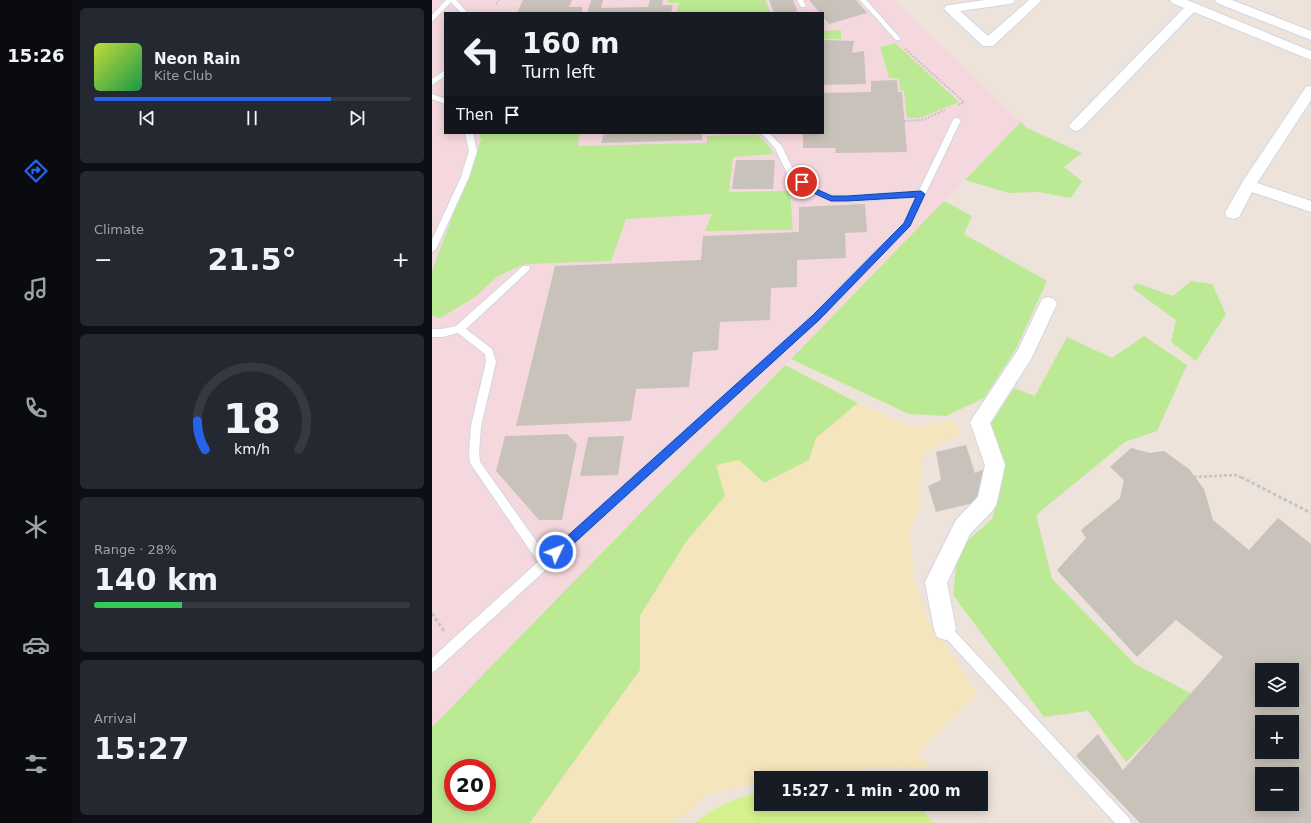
<!DOCTYPE html>
<html lang="en">
<head>
<meta charset="utf-8">
<style>
  body { margin:0; font-family:"DejaVu Sans",sans-serif; background:#242831; color:#f1f3f6; height:100vh; display:flex; flex-direction:column; font-size:15px; white-space:nowrap }
  * { box-sizing:border-box; margin:0 }
  p { font-size:13px; color:#9ea1a6 }
  .icon { flex:none; width:22px; height:22px; fill:none; stroke:currentColor; stroke-width:2; stroke-linecap:round; stroke-linejoin:round }
  .map { position:relative; flex:1; overflow:hidden }
  .drawer { display:flex; flex-direction:column; gap:8px; padding:8px; background:#0d0f14; width:360px }
  .drawer>* { flex:none }
  .banner { position:absolute; left:12px; top:12px; width:380px; height:122px; border-radius:0px; box-shadow:0 2px 10px #0003; background:#171b24; color:#f1f3f6; overflow:hidden }
  .tools { position:absolute; left:823px; top:663px; display:grid; gap:8px }
  .tools a { display:grid; place-items:center; width:44px; height:44px; border-radius:0px; background:#171b24; box-shadow:0 2px 10px #0003; font-size:20px }
  .speed { position:absolute; left:12px; top:759px; display:flex; gap:8px; font-size:20px; font-weight:700; text-align:center }
  .speed>* { display:grid; place-content:center; width:52px; height:52px; border-radius:50%; background:#171b24; box-shadow:0 2px 10px #0003; line-height:1 }
  .speed .limit { border:6px solid #d22; background:#fff; color:#111 }
  .pin { position:absolute; display:grid; place-items:center; width:34px; height:34px; color:#fff; margin:-17px; border:2px solid #fff; border-radius:50%; box-shadow:0 1px 4px #0007 }
  .me { position:absolute; width:44px; margin:-22px; rotate:47deg; stroke-linejoin:round; filter:drop-shadow(0 0 3px #0008) }
  .turn { display:flex; align-items:center; gap:14px; height:84px; padding:0 12px; font-size:18px }
  .turn .icon { width:52px; height:52px; stroke-width:2.5 }
  .turn b { display:block; font-size:28px; line-height:34px }
  .then { display:flex; align-items:center; height:38px; padding:0 12px; background:#0003; gap:8px; font-size:15px }
  .big { font-size:30px; font-weight:800; line-height:1.1 }
  .drawer .tile { flex:1; display:flex; flex-direction:column; justify-content:center; gap:6px; min-width:0; padding:0 14px; border-radius:6px; background:#242831 }
  .drawer .dial { align-items:center; gap:0 }
  .dial svg { height:104px; overflow:visible; fill:none; stroke:#363941; stroke-width:7; stroke-linecap:round; text-anchor:middle }
  .dial text { fill:#f1f3f6; stroke:none }
  .song { display:flex; align-items:center; gap:12px }
  .cover { width:48px; height:48px; border-radius:6px; background:linear-gradient(135deg,hsl(70 70% 55%),hsl(140 70% 35%)) }
  .played { height:4px; border-radius:2px; background:linear-gradient(90deg,#2563eb 75%,#363941 75%) }
  .keys { display:flex; justify-content:space-around; direction:ltr }
  .heat { display:flex; justify-content:space-between; align-items:center; font-size:22px; direction:ltr }
  .charge { height:6px; border-radius:3px; background:linear-gradient(90deg,#34c759 28%,#363941 0) }
  .trip { position:absolute; left:322px; top:771px; width:234px; height:40px; border-radius:0px; background:#171b24; box-shadow:0 2px 10px #0003; font-weight:800; line-height:40px; text-align:center }
  main { display:flex; flex:1; min-height:0 }
  .dock { display:flex; flex-direction:column; width:72px; justify-content:space-around; align-items:center; background:#090b0e; color:#9ea1a6 }
  .dock .icon { width:28px; height:28px }
  .dock .selected { color:#2563eb }
  .dock b { font-size:18px; color:#f1f3f6 }
  .map>svg:first-child { display:block }
  .medical { fill:#f5d8dd; fill-rule:evenodd }
  .green { fill:#bce993; fill-rule:evenodd }
  .sand { fill:#f5e5bc }
  .pitch { fill:#d4f18e }
  .building { fill:#c9c2ba; fill-rule:evenodd }
  .lines { fill:none; stroke-linecap:round; stroke-linejoin:round }
  .lane-casing { stroke:#d0d7e5; stroke-width:2 }
  .street-casing { stroke:#d0d7e5; stroke-width:2 }
  .path-far2 { stroke:#c4c4c4; stroke-width:2; stroke-dasharray:2 1.5; stroke-linecap:butt }
  .path-far1 { stroke:#c4c4c4; stroke-width:2.5; stroke-dasharray:3 2; stroke-linecap:butt }
  .path { stroke:#c4c4c4; stroke-width:3; stroke-dasharray:3.5 2.5; stroke-linecap:butt }
  .lane { fill:#fff; fill-rule:evenodd }
  .street { fill:#fff; fill-rule:evenodd }
  .route { fill:#2563eb; stroke:#184099 }
</style>
</head>
<body>
<main>
<nav class="dock">
<b>15:26</b>
<svg class="icon selected" aria-label="directions" viewBox="0 0 24 24"><path d="M12 3l9 9-9 9-9-9zM9 14v-3h6M13 9l2 2-2 2"/></svg>
<svg class="icon" aria-label="music" viewBox="0 0 24 24"><path d="M9 18V5l10-2v13"/><circle cx="6" cy="18" r="3"/><circle cx="16" cy="16" r="3"/></svg>
<svg class="icon" aria-label="phone" viewBox="0 0 24 24"><path d="M5 4h4l2 5-3 2q2 4 5 5l2-3 5 2v4C11 20 4 13 5 4z"/></svg>
<svg class="icon" aria-label="climate" viewBox="0 0 24 24"><path d="M12 3v18M4 7l16 10M4 17L20 7"/></svg>
<svg class="icon" aria-label="car" viewBox="0 0 24 24"><path d="M5 17H2v-5l4-1 3-4h7l3 4 3 1v5h-3M9 17h6M6 11h13"/><circle cx="7" cy="17" r="2"/><circle cx="17" cy="17" r="2"/></svg>
<svg class="icon" aria-label="filters" viewBox="0 0 24 24"><path d="M4 7h16M4 17h16"/><circle cx="9" cy="7" r="2"/><circle cx="15" cy="17" r="2"/></svg>
</nav>
<section class="drawer">
<div class="tile">
<div class="song"><i class="cover"></i><div><b>Neon Rain</b><p>Kite Club</p></div></div>
<div class="played"></div>
<div class="keys"><svg class="icon" aria-label="previous" viewBox="0 0 24 24"><path d="M18 5L8 12l10 7zM5 5v14"/></svg><svg class="icon" aria-label="pause" viewBox="0 0 24 24"><path d="M8 5v14M16 5v14"/></svg><svg class="icon" aria-label="next" viewBox="0 0 24 24"><path d="M6 5l10 7-10 7zM19 5v14"/></svg></div>
</div>
<div class="tile"><p>Climate</p>
<div class="heat"><a>−</a><b class="big">21.5°</b><a>+</a></div>
</div>
<div class="tile dial"><svg viewBox="0 0 100 80">
<path d="M14 69A42 42 0 1 1 86 69"/>
<path d="M14 69A42 42 0 0 1 8 47" stroke="#2563eb"/>
<text x="50" y="56" font-size="32" font-weight="700">18</text>
<text x="50" y="72" font-size="11">km/h</text>
</svg></div>
<div class="tile"><p>Range · 28%</p><b class="big">140 km</b><div class="charge"></div></div>
<div class="tile"><p>Arrival</p><b class="big">15:27</b></div>
</section>
<div class="map">
<svg width="879" height="823" viewBox="0 0 879 823">
  <rect width="100%" height="100%" fill="#eee3db"/>
  <path class="medical" d="M0,0H462L589,122L0,727ZM13,13H391V133H13Z"/>
  <path class="green" d="M236,0H333L339,13H244L247,3H235Z
    M409,30V39H391V31Z
    M463,43L527,102L488,118H475L472,91L468,90L467,79L457,78L448,47Z
    M589,122L595,128L650,153L632,167L650,181L639,198L607,192L577,193L533,180Z
    M47,133H147L146,146L275,143V136L325,135L336,145L342,154L301,157L297,192L358,191L361,230L273,231L280,214L194,219L179,261L93,264L66,276L43,297L8,318L0,316V271L49,140Z
    M512,201L540,216L532,234L615,281L584,349L552,398L514,416L477,414L359,359Z
    M759,281L780,284L794,314L764,361L739,342L744,320L700,288L704,283L741,296Z
    M712,336L755,365L725,431L693,442L604,515L620,579L703,664L762,695L694,762L656,711L612,717L521,595L526,549L560,519L572,465L559,424L582,388L603,396L635,337L680,358Z
    M353,365L426,403L384,438L377,460L332,483L307,460L293,496L254,542L208,616V670L98,823H0V727ZM21,768H55V802H21Z"/>
  <path class="sand" d="M426,403L480,428L522,420L528,433L489,456L488,508L477,531L482,578L496,620L546,693L486,755L498,767L380,770L348,778H329V782L275,795L243,823H98L208,670V616L254,542L293,496L284,465L307,460L332,483L377,460L384,438Z"/>
  <path class="pitch" d="M329,792V804H486L501,823H263C281,807 306,797 329,792Z"/>
  <path class="building" d="M91,0H140L137,7H150V13H85Z
    M159,0H171L169,8L216,7L218,0H231L230,5H241L239,13H155Z
    M337,0H361L366,13H342Z
    M377,0H424L435,13L397,24L391,17V13H388Z
    M391,40L422,41L420,53L432,51L434,84L391,85Z
    M465,80L466,92H470L475,152L403,153L404,148H371V133H391V93L439,92V81Z
    M172,133H270V140L169,143Z
    M304,160H343L341,189H300Z
    M433,204L435,232L413,233L414,258L365,260V287L339,288L338,320L288,322L286,350L261,352L257,387L204,389L199,421L84,426L123,266L269,260L271,236L367,232V207Z
    M135,434L145,444L130,520H107L64,471L73,436Z
    M192,436L186,475L148,476L156,437Z
    M534,445L543,473L552,469L550,501L504,512L496,486L509,480L504,452Z
    M699,448L718,453L732,451L757,469L772,489L781,520L817,550L846,518L879,544V823H708L644,756L666,734L691,770L791,657L744,620L705,657L625,570L654,538L649,530L688,498L692,480L678,467ZM830,670H860V700H830ZM830,722H860V752H830ZM830,774H860V804H830Z"/>
  <g class="lines">
    <g class="lane-casing">
      <path id="lane" d="M14,0H24L36,13H29L19,2L2,20L0,21V15Z
        M365,0H371L374,6L373,7H369Z
        M428,0H434L468,38V40H464Z
        M13,70V76L0,85V79Z
        M0,94L13,99V104L0,99Z
        M522,118H525L529,120L478,226L387,320L4,670L0,672V658L106,562L38,463L37,452L39,426L54,362L53,354L26,333L10,337H0V329H10L24,326L91,266H97L98,268L97,270L34,329L60,349L64,362L49,426L47,452L48,462L114,555L381,314L472,222L484,197L416,202L399,201L378,193L356,175L343,148L329,133H337L349,145L362,171L384,189L400,195L416,196L487,191Z
        M33,133H41L45,151L37,177L4,249L0,252V240L29,177L37,151Z
        M513,623L517,625L697,818L699,823H683L509,633L507,629L509,625Z"/>
    </g>
    <g class="street-casing">
      <path id="street" d="M553,0H583L581,3L577,4L528,11L556,36L597,0H610L561,46H551L512,9L514,6L518,5Z
        M738,0H755L879,51V60L762,12L649,129L644,131L639,129L637,126L639,123L752,8L740,3Z
        M783,0H800L879,31V40L785,3Z
        M879,86V100L825,183L879,201V212L820,192L807,217L801,219L795,217L793,213L811,181L874,87Z
        M616,297L622,299L625,304L599,359L558,423L573,465L565,502L562,509L538,534L515,583L524,629L521,637L513,640L505,637L502,629L493,582L524,520L546,497L553,465L538,422L586,350L610,299Z"/>
    </g>
    <path class="path-far2" d="M64,4L67,0
      M473,49L532,102L525,105
      M472,121L490,120L513,110"/>
    <path class="path-far1" d="M762,477L804,475L811,478"/>
    <path class="path" d="M809,477L879,513
      M0,613L12,631"/>
    <use href="#lane" class="lane"/>
    <use href="#street" class="street"/>
  </g>
  <path class="route" d="M368,180H373L384,189L400,196H416L489,191L493,194L478,226L387,320L128,556L124,557L121,556L119,552L121,549L381,315L472,223L484,197L416,201H399L379,192L368,184Z"/>
</svg>
<div class="tools">
<a><svg class="icon" aria-label="layers" viewBox="0 0 24 24"><path d="M12 4l9 5-9 5-9-5zM3 14l9 5 9-5"/></svg></a>
<a>+</a>
<a>−</a>
</div>
<div class="speed"><div class="limit">20</div></div>
<div class="pin" style="left:370px;top:182px;background:#d93025"><svg class="icon" aria-label="arrive" viewBox="0 0 24 24"><path d="M6 21V4h12l-3 4 3 4H6"/></svg></div>
<svg class="me" style="left:124px;top:552px" viewBox="-20 -20 40 40"><circle r="17" fill="#2563eb" stroke="#fff" stroke-width="3"/><path d="M0-11L8 9 0 5-8 9z" fill="#fff"/></svg>
<div class="trip">15:27 · 1 min · 200 m</div>
<div class="banner">
<div class="turn"><svg class="icon" aria-label="left" viewBox="0 0 24 24"><path d="M17 20v-9H6M10 6l-5 5 5 5"/></svg><div><b>160 m</b>Turn left</div></div>
<div class="then">Then<svg class="icon" aria-label="arrive" viewBox="0 0 24 24"><path d="M6 21V4h12l-3 4 3 4H6"/></svg></div>
</div>
</div>
</main>
</body>
</html>
